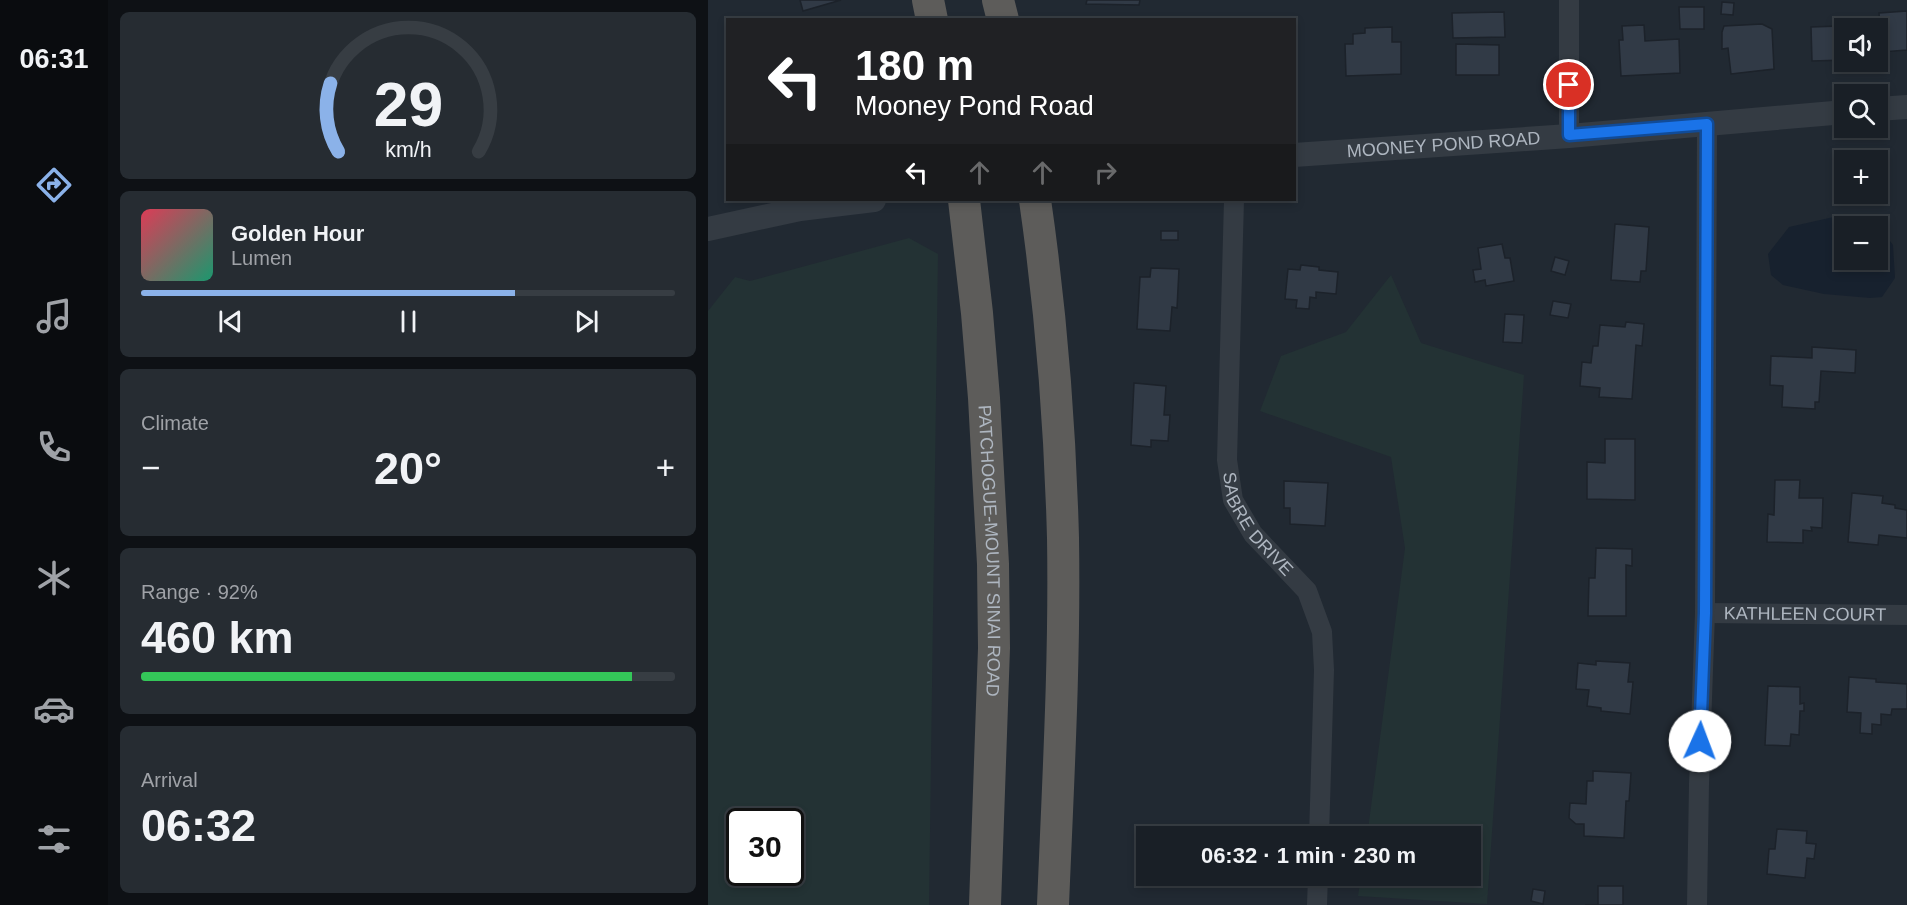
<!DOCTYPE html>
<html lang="en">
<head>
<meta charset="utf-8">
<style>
  body { margin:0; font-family:Helvetica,sans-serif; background:#262c32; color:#f1f3f6; height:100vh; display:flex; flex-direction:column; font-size:22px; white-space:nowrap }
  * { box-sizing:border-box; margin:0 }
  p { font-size:20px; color:#9fa2a7 }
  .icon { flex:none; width:33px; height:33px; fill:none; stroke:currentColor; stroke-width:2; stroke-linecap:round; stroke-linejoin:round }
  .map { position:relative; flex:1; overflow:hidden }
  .details { display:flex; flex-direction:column; gap:12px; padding:12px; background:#0e1115; width:600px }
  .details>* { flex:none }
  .guide { position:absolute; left:18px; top:18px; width:570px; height:183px; border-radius:0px; box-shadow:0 3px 9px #0003,0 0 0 2px #373d43; background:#202124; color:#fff; overflow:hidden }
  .controls { position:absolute; left:1126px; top:18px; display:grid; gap:12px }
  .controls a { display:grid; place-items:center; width:54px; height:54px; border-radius:0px; background:#191f26; box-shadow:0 3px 9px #0003,0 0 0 2px #373d43; font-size:30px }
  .speed { position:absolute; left:18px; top:808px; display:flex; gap:12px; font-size:30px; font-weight:700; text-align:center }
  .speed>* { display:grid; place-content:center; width:78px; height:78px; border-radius:50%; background:#191f26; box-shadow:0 3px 9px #0003,0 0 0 2px #373d43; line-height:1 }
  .speed .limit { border:3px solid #111; border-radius:9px; background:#fff; color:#111 }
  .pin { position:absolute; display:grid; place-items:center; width:51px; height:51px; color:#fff; margin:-26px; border:3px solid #fff; border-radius:50%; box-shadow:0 2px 6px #0007 }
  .me { position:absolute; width:66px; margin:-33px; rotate:2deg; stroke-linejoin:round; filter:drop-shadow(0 0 4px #0008) }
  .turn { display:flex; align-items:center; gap:21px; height:126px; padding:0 30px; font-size:27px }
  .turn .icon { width:78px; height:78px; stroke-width:2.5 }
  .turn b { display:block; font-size:42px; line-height:51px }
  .lanes { display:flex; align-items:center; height:57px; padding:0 30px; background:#0003; justify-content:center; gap:30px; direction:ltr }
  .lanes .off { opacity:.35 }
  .big { font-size:45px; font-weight:700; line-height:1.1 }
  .details .widget { flex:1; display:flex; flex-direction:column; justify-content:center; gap:9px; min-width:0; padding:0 21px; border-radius:9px; background:#262c32 }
  .details .dial { align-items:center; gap:0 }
  .dial svg { height:156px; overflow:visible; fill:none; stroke:#373d43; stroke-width:7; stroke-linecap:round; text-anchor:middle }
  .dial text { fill:#f1f3f6; stroke:none }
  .song { display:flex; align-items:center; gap:18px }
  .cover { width:72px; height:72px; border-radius:9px; background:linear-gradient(135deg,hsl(350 70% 55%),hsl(160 70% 35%)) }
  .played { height:6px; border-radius:3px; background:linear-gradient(90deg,#8bb2e9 70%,#373d43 70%) }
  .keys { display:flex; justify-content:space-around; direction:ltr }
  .heat { display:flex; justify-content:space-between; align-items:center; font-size:33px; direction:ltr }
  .charge { height:9px; border-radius:4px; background:linear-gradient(90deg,#34c759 92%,#373d43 0) }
  .trip { position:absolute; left:428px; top:826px; width:345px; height:60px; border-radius:0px; background:#191f26; box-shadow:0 3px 9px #0003,0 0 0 2px #373d43; font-weight:700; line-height:60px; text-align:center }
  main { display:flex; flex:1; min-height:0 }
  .tab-bar { display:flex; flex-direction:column; width:108px; justify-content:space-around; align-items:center; background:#0a0c0f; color:#9fa2a7 }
  .tab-bar .icon { width:42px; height:42px }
  .tab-bar .active { color:#8bb2e9 }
  .tab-bar b { font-size:27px; color:#f1f3f6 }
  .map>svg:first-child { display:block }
  .green { fill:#233234; fill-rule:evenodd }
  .water { fill:#17212e; fill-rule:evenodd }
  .building { fill:#313a46; stroke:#1c222a; stroke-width:1.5 }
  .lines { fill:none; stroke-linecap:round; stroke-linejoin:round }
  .minor { stroke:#343b43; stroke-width:20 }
  .tertiary { stroke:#343b43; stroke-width:24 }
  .trunk { stroke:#5d5c5a; stroke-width:32 }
  .route-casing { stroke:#114b97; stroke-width:15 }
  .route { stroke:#1a73e8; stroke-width:10 }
  .labels { text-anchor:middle; stroke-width:6; stroke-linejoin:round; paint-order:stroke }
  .street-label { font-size:18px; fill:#aeb6c0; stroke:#1a2028 }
</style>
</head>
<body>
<main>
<nav class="tab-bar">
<b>06:31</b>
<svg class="icon active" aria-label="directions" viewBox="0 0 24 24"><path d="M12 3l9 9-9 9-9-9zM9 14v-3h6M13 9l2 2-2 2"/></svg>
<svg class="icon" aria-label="music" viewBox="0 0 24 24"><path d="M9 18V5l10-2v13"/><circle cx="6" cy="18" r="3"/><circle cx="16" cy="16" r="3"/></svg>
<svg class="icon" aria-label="phone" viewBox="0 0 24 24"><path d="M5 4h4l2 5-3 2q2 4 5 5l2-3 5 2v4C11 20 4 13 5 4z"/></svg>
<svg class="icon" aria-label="climate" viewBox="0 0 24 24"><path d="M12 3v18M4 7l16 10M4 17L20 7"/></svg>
<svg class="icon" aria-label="car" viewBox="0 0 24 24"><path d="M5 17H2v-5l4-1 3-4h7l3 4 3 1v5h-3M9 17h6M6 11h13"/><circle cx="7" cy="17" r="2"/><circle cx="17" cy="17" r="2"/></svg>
<svg class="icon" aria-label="filters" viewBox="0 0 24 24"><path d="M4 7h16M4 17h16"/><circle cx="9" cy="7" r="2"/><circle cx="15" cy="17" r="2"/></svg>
</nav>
<section class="details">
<div class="widget dial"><svg viewBox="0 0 100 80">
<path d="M14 69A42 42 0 1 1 86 69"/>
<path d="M14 69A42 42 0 0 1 10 34" stroke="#8bb2e9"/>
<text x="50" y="56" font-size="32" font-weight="700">29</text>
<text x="50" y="72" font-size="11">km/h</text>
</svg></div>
<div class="widget">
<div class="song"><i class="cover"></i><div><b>Golden Hour</b><p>Lumen</p></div></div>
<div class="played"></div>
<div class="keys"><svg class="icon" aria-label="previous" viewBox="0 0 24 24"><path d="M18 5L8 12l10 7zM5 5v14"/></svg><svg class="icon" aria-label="pause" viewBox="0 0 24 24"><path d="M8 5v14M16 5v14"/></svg><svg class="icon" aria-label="next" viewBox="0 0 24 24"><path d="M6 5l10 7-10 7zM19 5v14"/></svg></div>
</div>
<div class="widget"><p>Climate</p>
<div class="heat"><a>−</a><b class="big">20°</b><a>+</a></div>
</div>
<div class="widget"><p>Range · 92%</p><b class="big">460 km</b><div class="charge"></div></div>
<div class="widget"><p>Arrival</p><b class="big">06:32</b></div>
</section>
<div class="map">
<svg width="1199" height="905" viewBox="0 0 1199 905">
  <rect width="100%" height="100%" fill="#212932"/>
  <path class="green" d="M201,238L230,254L221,905H0V311L27,277L42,281ZM32,822H82V873H32Z
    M683,275L713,343L816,375L779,904L650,896L653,876H762V837H659L697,548L683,457L552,411L573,356L638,332Z"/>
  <path class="water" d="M1139,214L1169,224L1185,245L1187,278L1174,297L1162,298L1116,294L1075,285L1063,275L1060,254L1081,227ZM1137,226H1170V260H1137Z"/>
  <path class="building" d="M92,0H133L95,11Z
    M379,0H432L431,5L378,4Z
    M1014,2L1026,3L1025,15L1013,14Z
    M971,7H996V29H972Z
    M1199,11V50L1174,52L1171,13Z
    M796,12L797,37L745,38L744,13Z
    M1131,22H1147V28H1137V60L1104,61L1103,27L1131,26Z
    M1054,24L1064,29L1066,69L1023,74L1020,48L1014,49V32L1016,26Z
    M936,25L937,41L971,39L972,73L913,76L911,40H915L914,26Z
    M684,27V42H693V74L638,76L637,44H645V34L657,33V28Z
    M748,44L791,45V75H748Z
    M907,224L941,227L938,271H933L932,282L903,280Z
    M453,231H470V240H453Z
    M794,244L797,258H802L806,281L778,286L777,280L767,282L765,270L773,269L770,248Z
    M847,257L861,261L857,275L843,271Z
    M593,265L611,267V270L630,272L628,294L608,292V298L602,297L601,309L588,308L589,300L577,299L580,269L592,270Z
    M443,268L471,269L469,308L464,307L462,331L429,329L432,277H442Z
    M845,301L863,304L860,318L842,315Z
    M797,314L816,315L814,343L795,342Z
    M918,322L936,324L934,346L928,345L924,399L891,397L892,388L872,386L874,362L883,363L885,346H890L892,325L917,327Z
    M1104,347L1148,350L1147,373L1113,371L1111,402H1107V409L1074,407L1075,386L1062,385L1063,356L1104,358Z
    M426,383L458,386L456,415H462L460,441L443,440V447L423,445Z
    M897,439H927V500L879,499V462L897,463Z
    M1067,480H1092L1091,498H1115L1114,528L1103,527L1104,531L1095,530V543L1059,542L1060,514L1066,515Z
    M576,481L620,483L617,526L582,524V508H576Z
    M1144,493L1175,496L1174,503L1187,505V508L1199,510V538L1171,535L1170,545L1140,542Z
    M888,548L924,549V566L918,565V616H880L881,578H887Z
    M888,661L922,663L920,682H925L922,714L893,711V708L879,706L881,690L868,689L870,663L888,665Z
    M1141,677L1168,679V682L1199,684V709H1184L1183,715L1173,714V725L1164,724V734L1152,733L1153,713L1139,712Z
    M1060,686L1092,687V704L1096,703V711H1092L1091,735L1083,734L1082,746L1057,745Z
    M885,771L923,773L921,801H918L916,838L876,836V824H868L861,818L862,803L878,804L879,781H885Z
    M1069,829L1099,831L1098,843L1108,844L1106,859L1099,858L1097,878L1059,874L1061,849H1067Z
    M890,886H915V905H877H890Z
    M825,889L837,891L835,904L823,901Z"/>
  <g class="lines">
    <g class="minor">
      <path d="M861,136V0"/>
      <path id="s1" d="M526,200L519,460L525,500L545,534L599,591L614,632L616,670L611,837"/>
      <path id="s2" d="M997,613L1199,615"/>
      <path d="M609,905L610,876"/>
      <path d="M989,905L991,784L997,613L999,124"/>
    </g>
    <g class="tertiary">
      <path d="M1170,109L1199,107"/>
      <path id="s3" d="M586,155L861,136L1137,112"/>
      <path d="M0,229L92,209L166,200"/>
    </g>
    <g class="trunk">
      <path d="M220,0L224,20"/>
      <path d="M290,0L295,20"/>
      <path id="s4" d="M256,200L269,313L276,398L285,564L286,648L277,905"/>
      <path d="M327,200C343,311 352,425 355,538C357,660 350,783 345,905"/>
    </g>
  </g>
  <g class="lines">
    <g class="route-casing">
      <path id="route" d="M861,85V135L999,124L997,613L992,741"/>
    </g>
    <use href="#route" class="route"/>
  </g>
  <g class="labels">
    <g class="street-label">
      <text dy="6" stroke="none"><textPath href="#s3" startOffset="150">MOONEY POND ROAD</textPath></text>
      <text dy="6" stroke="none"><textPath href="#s1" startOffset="333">SABRE DRIVE</textPath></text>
      <text dy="6" stroke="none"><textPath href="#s4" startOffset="352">PATCHOGUE-MOUNT SINAI ROAD</textPath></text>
      <text dy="6" stroke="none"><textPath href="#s2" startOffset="100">KATHLEEN COURT</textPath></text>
    </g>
  </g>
</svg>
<div class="controls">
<a><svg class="icon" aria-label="sound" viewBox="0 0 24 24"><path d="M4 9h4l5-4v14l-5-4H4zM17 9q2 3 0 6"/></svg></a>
<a><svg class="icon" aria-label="search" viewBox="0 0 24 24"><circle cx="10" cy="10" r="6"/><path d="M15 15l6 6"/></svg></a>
<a>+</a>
<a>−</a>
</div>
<div class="speed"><div class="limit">30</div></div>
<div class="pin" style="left:861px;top:85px;background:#d93025"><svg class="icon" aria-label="arrive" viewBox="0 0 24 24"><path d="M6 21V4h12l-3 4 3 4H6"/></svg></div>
<svg class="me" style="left:992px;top:741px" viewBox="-20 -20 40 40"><circle r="19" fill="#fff"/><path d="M0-13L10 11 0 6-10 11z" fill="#1a73e8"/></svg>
<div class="trip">06:32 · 1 min · 230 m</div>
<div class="guide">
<div class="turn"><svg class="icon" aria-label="left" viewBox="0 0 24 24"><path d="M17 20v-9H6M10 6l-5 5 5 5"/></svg><div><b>180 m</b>Mooney Pond Road</div></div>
<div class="lanes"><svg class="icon" aria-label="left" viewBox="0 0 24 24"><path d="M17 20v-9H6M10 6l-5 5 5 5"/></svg><svg class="icon off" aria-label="ahead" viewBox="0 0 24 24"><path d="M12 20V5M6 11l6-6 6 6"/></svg><svg class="icon off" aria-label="ahead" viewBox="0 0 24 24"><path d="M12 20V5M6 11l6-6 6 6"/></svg><svg class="icon off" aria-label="right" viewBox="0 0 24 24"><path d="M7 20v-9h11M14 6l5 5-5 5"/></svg></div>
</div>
</div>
</main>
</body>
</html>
